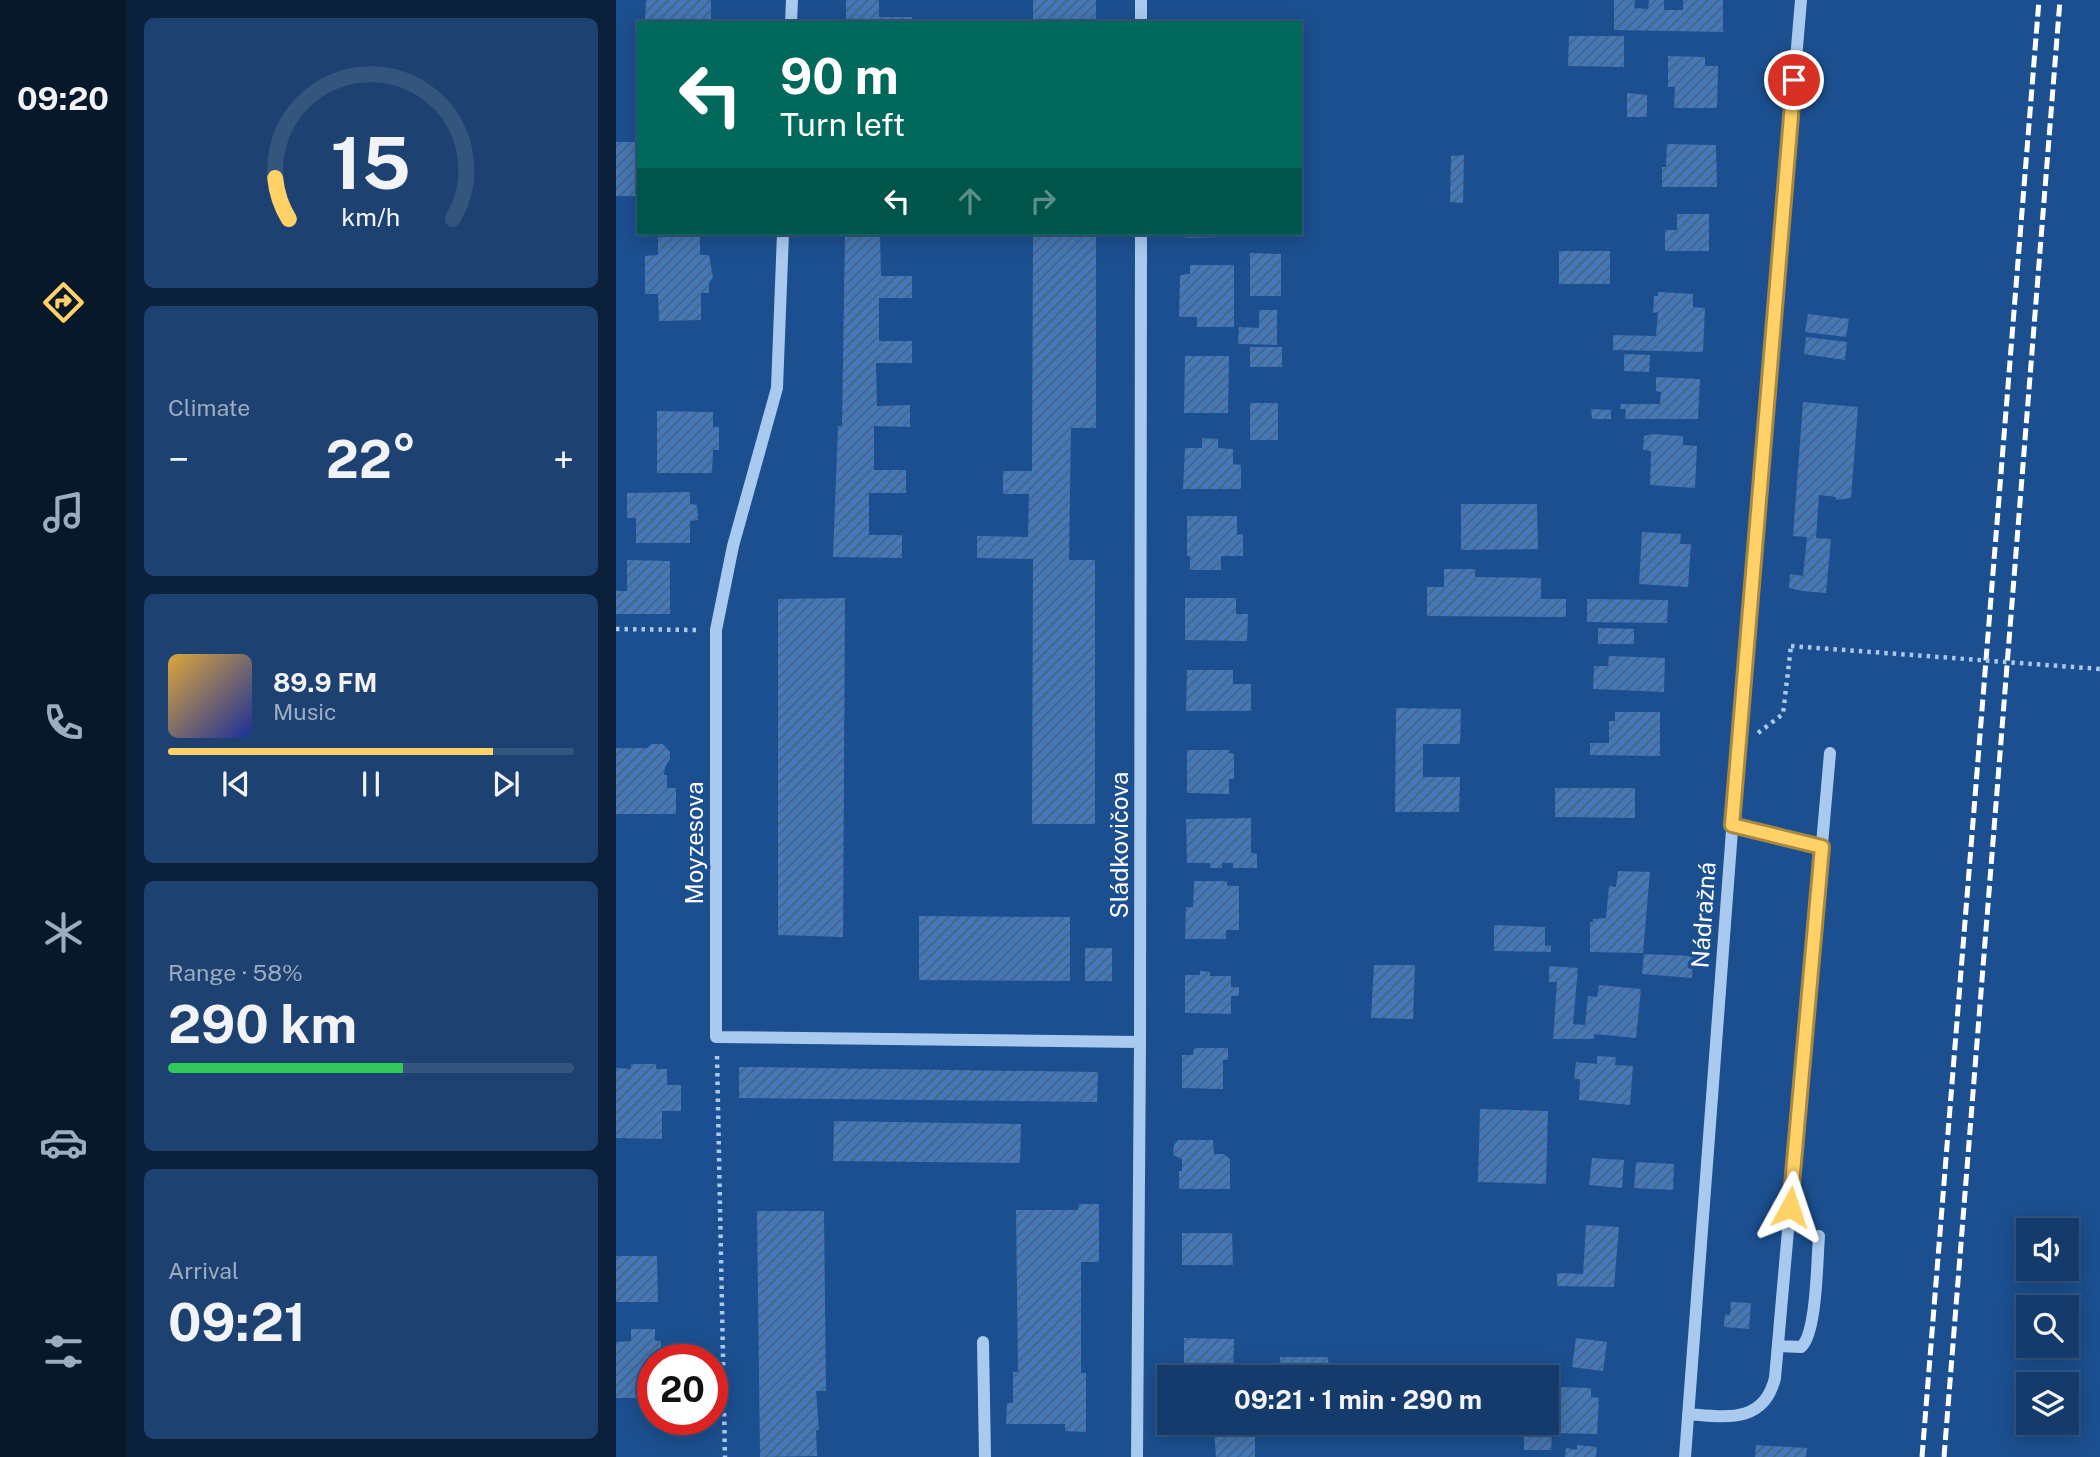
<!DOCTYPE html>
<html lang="en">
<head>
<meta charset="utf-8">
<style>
  body { margin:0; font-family:"Public Sans",sans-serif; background:#1d4271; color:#f1f3f6; height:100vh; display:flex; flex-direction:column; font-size:26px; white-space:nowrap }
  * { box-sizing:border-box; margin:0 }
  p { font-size:23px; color:#9dadc1 }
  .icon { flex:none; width:38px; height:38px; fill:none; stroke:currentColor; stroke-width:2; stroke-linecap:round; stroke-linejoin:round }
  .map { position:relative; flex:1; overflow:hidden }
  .details { display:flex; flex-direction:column; gap:18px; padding:18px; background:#0b203b; width:490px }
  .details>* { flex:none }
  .top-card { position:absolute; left:21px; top:21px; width:665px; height:214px; border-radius:0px; box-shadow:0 4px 18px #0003,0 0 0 2px #33557e; background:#00695c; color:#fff; overflow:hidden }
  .tools { position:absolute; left:1400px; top:1218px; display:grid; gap:14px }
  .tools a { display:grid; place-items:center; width:63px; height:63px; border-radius:0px; background:#143b6b; box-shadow:0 4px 18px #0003,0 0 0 2px #33557e; font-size:35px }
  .speed { position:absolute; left:21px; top:1344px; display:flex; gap:14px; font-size:35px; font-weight:700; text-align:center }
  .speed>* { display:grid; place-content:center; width:91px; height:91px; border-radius:50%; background:#143b6b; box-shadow:0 4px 18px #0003,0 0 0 2px #33557e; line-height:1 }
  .speed .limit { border:10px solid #d22; background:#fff; color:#111 }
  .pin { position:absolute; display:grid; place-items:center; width:60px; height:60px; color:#fff; margin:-30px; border:4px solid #fff; border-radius:50%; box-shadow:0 2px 7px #0007 }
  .me { position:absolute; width:77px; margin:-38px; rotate:5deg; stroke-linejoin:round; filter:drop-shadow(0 0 5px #0008) }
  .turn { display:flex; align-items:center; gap:24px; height:147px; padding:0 28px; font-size:32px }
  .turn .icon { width:91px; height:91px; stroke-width:2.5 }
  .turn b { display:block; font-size:49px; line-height:60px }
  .lanes { display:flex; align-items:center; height:66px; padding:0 28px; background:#0003; justify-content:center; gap:35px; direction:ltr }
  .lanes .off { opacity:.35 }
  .big { font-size:52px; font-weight:700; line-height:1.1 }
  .details .card { flex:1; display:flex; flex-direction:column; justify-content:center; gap:10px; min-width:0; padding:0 24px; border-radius:10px; background:#1d4271 }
  .details .dial { align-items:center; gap:0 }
  .dial svg { height:182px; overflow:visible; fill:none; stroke:#33557e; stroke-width:7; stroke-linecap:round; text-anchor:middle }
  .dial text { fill:#f1f3f6; stroke:none }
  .song { display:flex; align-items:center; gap:21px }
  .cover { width:84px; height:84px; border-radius:10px; background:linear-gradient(135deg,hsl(40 70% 55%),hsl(230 70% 35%)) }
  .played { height:7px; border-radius:4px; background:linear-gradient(90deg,#ffd166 80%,#33557e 80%) }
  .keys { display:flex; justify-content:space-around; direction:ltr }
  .heat { display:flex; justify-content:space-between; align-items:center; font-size:38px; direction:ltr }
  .charge { height:10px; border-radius:5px; background:linear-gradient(90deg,#34c759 58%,#33557e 0) }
  .trip { position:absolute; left:541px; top:1365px; width:402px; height:70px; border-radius:0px; background:#143b6b; box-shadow:0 4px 18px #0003,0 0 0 2px #33557e; font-weight:700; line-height:70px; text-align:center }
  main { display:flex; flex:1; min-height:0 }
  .tab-bar { display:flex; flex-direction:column; width:126px; justify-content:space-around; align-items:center; background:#08182b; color:#9dadc1 }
  .tab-bar .icon { width:49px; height:49px }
  .tab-bar .on { color:#ffd166 }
  .tab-bar b { font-size:32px; color:#f1f3f6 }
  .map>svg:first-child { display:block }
  .building { fill:url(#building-hatch) }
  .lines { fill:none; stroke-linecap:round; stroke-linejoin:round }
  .path { stroke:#a9c9ee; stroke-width:4.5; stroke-dasharray:3.5 5; stroke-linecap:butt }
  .minor { stroke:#a9c9ee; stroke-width:12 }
  .rail { stroke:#fff; stroke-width:5; stroke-dasharray:12 5; stroke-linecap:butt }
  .path-bridge { stroke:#a9c9ee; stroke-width:4.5; stroke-dasharray:3.5 5; stroke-linecap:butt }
  .route-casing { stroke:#a68842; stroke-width:18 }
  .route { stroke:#ffd166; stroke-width:12 }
  .labels { text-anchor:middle; stroke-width:7; stroke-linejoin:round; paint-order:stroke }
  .street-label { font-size:24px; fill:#fff; stroke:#1b4f8f }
</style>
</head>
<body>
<main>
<nav class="tab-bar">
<b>09:20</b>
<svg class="icon on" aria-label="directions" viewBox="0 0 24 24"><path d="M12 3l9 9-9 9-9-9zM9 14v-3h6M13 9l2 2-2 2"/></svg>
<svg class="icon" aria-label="music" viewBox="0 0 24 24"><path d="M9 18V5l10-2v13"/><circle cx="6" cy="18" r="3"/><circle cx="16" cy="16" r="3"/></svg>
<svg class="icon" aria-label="phone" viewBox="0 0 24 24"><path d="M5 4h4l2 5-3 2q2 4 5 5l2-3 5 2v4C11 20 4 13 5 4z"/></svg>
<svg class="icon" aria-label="climate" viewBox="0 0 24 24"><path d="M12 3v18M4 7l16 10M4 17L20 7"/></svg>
<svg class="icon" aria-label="car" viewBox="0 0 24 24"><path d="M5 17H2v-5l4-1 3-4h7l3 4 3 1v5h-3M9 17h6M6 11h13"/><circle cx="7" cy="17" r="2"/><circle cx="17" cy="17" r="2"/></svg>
<svg class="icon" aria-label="filters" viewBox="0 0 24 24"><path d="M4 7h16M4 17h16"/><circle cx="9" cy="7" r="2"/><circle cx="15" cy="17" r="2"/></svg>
</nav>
<section class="details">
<div class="card dial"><svg viewBox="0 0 100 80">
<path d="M14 69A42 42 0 1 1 86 69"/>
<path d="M14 69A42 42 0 0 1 8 51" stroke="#ffd166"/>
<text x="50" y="56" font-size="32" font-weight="700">15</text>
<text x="50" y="72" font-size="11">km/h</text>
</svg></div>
<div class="card"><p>Climate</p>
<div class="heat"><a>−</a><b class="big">22°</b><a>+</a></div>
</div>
<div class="card">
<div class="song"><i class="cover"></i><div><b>89.9 FM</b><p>Music</p></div></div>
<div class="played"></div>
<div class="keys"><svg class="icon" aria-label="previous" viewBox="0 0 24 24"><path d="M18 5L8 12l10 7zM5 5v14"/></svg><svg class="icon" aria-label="pause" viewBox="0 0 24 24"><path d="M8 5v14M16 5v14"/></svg><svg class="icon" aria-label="next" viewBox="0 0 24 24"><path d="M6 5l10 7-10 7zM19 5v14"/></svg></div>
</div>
<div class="card"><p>Range · 58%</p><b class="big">290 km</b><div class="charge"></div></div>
<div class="card"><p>Arrival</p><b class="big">09:21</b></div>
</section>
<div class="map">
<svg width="1484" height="1457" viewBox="0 0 1484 1457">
  <defs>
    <pattern id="building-hatch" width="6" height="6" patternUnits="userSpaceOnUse" patternTransform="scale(1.75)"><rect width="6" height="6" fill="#4478b7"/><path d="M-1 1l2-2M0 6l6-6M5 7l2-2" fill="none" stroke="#486282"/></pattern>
  </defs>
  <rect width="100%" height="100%" fill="#1b4f8f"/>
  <path class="building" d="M30,0H95V23H29Z
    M230,0H263V17H296V23H230Z
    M417,0H480V23H417Z
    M998,0H1019L1018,8L1032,9L1033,0H1048V10H1067V0H1107V32L998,30Z
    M953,36H1008V67L952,66Z
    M1052,56L1089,57V66H1102L1101,108H1058L1059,87H1052Z
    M1011,93L1031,95V117H1011Z
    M0,142H19V196H0Z
    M1051,144L1100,145L1101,187H1046V167H1050Z
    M848,155L847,203L834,202L835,156Z
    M1061,214H1093V251H1049V230H1061Z
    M42,233H84V255H93L97,278L93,282V293H85V320L43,321L42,294H29V256L42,255Z
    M229,233H264L265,276H296V298H263V341H296V363H260L261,406L294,405V427L258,426V470H290V493H253V535H286V558L217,557L222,426H226Z
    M417,233H480V428H455L453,560H479V824H416L417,559L361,558V536L412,537L413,494H387V471H416Z
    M569,233H610V237L569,238Z
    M943,251H994V284H943Z
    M634,253L665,254V296H634Z
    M574,265H618V327H581V317H563L564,275L574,274Z
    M1042,292L1077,294V307L1089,308L1087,352L997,350V335L1040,336L1042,312L1037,313L1038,296H1042Z
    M643,310H661V345L622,344L623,327L643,328Z
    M1192,314L1233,319L1230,337L1189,332Z
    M1190,337L1231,342L1229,360L1188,354Z
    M634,347H666V367H634Z
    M1008,354L1034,355L1033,372L1008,371Z
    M569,356H613L612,413H568Z
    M1040,377L1084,379L1082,419H1009L1010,409H1004L1005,404H1044L1045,392L1040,391Z
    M1187,402L1242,407L1235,498L1220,500V497L1203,495L1200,538L1215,539L1210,593L1186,591L1173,588L1174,574L1187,576L1191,537L1177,536Z
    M634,403H662V440H634Z
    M975,409L995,410V419H976Z
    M41,411L97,412V427H103V450H97L96,473H41Z
    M1036,434L1067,436V445L1081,446L1079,488L1034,485L1035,451L1027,450L1028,436Z
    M586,438L602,439V448L617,449V464L625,465V489H567L569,448H586Z
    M74,492V504L81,505L82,520L74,521V543H20V518H11V493Z
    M845,504H921L922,549L845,550Z
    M571,516H621V535L627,534V556H605V570H574V556H571Z
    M1026,532L1065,534L1064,544H1075L1072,587L1023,584Z
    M11,560L54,561V614H0V591H11Z
    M828,569H859V577L925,578V599H950V617L811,616V587H828Z
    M229,598L227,937L162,935V599Z
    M569,598H620V614H632L631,641L569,640Z
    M971,599L1052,600L1051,623L971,622Z
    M982,628L1018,629V644H982Z
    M993,656L1049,658L1048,692L977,689L978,666H992Z
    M571,670H617V684H635V711H570Z
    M780,708L845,709L844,744H807V777H844L843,812H779Z
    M999,712H1044V756L974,755V743H993V721H999Z
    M36,744H47L54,752V759L49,767L48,775H51V788H60V814H0V748H31Z
    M571,750H613V753L618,754V779H613V794L571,793Z
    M939,788H1019V818L939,817Z
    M635,818V853L641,854V868H617V863H606V868H594V863H571L570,819Z
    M1002,871L1034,872L1027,953L974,952V922H977V919L990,918L993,886L1000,887Z
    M578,881H611V886H623V930H610V939H569L570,907H577Z
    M303,916L454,917V981L303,980Z
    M878,925L929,927V946L935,945V952L878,951Z
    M469,948H496V981H469Z
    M1028,954L1078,956L1076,978L1026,974Z
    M758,965H799L797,1019L755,1018Z
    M933,966L962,968L957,1024L969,1025L972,996L981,997L983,985L1025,989L1020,1038L978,1034V1039H937L941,982H933Z
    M584,971L594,972V976H615V987H623V996H615V1014L569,1013V975H584Z
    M578,1048H612V1060H607V1089L566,1088V1055H577Z
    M981,1056L1000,1057L999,1065L1017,1066L1014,1105L963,1100L964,1079H958L960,1062L981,1064Z
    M15,1064H40V1069H51V1085H65V1111H46V1139L0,1138V1068L15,1069Z
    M123,1067L482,1072L481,1102L123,1098Z
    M864,1109L932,1111L930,1184L862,1182Z
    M218,1121L405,1124L404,1163L217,1161Z
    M562,1140H597L598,1154H608L614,1159V1189H563V1171H566V1159L557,1155L558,1145Z
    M976,1158L1008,1160L1006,1188L973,1185Z
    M1020,1162L1058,1164L1057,1190L1018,1188Z
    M463,1204H483V1262H465V1373H470V1432L449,1431V1424H390L391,1403H397V1372H402L400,1210H462Z
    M141,1211H208L210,1391H200L203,1430H200L201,1456L144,1457Z
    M970,1225L1003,1227L998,1287L941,1286V1273L967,1274Z
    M566,1233H616L617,1265H566Z
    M0,1256H41L42,1302H0Z
    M1115,1302L1135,1303L1133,1329L1108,1327L1109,1314L1114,1315Z
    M15,1329H39V1341H45V1360H37V1398H0V1342L15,1341Z
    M568,1338L618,1339L617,1371L568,1370Z
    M960,1338L991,1342L987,1371L956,1367Z
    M664,1357H712L713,1374L663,1375Z
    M940,1387L975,1388V1397L983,1398L981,1434L939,1433Z
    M598,1431H639V1457H600Z
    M908,1434H936L935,1450H908Z
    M961,1445L981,1447L980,1457H949L950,1448L961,1450Z
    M1140,1445L1191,1448L1190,1457H1139Z"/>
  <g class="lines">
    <path class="path" d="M0,629L80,630
      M1142,733L1167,714L1175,646
      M101,1056L109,1457"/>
    <path class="minor" d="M175,23L176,0
      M525,23V0
      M167,233L161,388L117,546L100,630V1037L524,1042
      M1116,825L1206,847
      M367,1342L369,1457
      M1162,1346L1185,1347C1201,1334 1201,1259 1203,1236
      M1072,1414C1110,1417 1148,1424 1159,1378L1214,753
      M521,1457L524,1042L525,233
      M1069,1457L1126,697L1185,0"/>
    <path class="rail" d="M1306,1457L1423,0
      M1328,1457L1444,0"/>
    <path class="path-bridge" d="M1175,646L1484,669"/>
  </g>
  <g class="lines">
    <g class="route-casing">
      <path id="route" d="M1174,1207L1206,847L1116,825L1178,80"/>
    </g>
    <use href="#route" class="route"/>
  </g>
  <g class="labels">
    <g class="street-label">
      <text transform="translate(79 843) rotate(-90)" y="8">Moyzesova</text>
      <text transform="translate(504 845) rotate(-90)" y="8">Sládkovičova</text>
      <text transform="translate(1088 915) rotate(-86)" y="8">Nádražná</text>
    </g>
  </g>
</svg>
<div class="tools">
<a><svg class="icon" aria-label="sound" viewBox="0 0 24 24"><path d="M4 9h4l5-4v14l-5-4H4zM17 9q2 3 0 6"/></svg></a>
<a><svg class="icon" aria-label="search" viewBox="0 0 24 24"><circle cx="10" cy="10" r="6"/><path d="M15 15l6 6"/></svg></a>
<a><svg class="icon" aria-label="layers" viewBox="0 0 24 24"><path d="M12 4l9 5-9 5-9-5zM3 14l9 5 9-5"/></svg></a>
</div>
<div class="speed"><div class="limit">20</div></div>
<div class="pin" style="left:1178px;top:80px;background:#d93025"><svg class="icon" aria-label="arrive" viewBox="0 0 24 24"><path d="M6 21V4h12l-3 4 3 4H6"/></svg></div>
<svg class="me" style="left:1174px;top:1207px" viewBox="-20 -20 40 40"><path d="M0-17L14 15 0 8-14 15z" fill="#ffd166" stroke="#fff" stroke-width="4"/></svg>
<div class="trip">09:21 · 1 min · 290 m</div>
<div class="top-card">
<div class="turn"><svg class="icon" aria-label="left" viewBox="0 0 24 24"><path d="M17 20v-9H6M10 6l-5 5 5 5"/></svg><div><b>90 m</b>Turn left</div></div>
<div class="lanes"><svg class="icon" aria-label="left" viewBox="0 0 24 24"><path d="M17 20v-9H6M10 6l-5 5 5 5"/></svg><svg class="icon off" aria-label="ahead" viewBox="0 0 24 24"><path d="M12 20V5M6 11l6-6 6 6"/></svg><svg class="icon off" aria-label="right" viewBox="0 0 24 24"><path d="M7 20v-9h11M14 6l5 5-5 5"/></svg></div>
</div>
</div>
</main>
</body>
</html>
